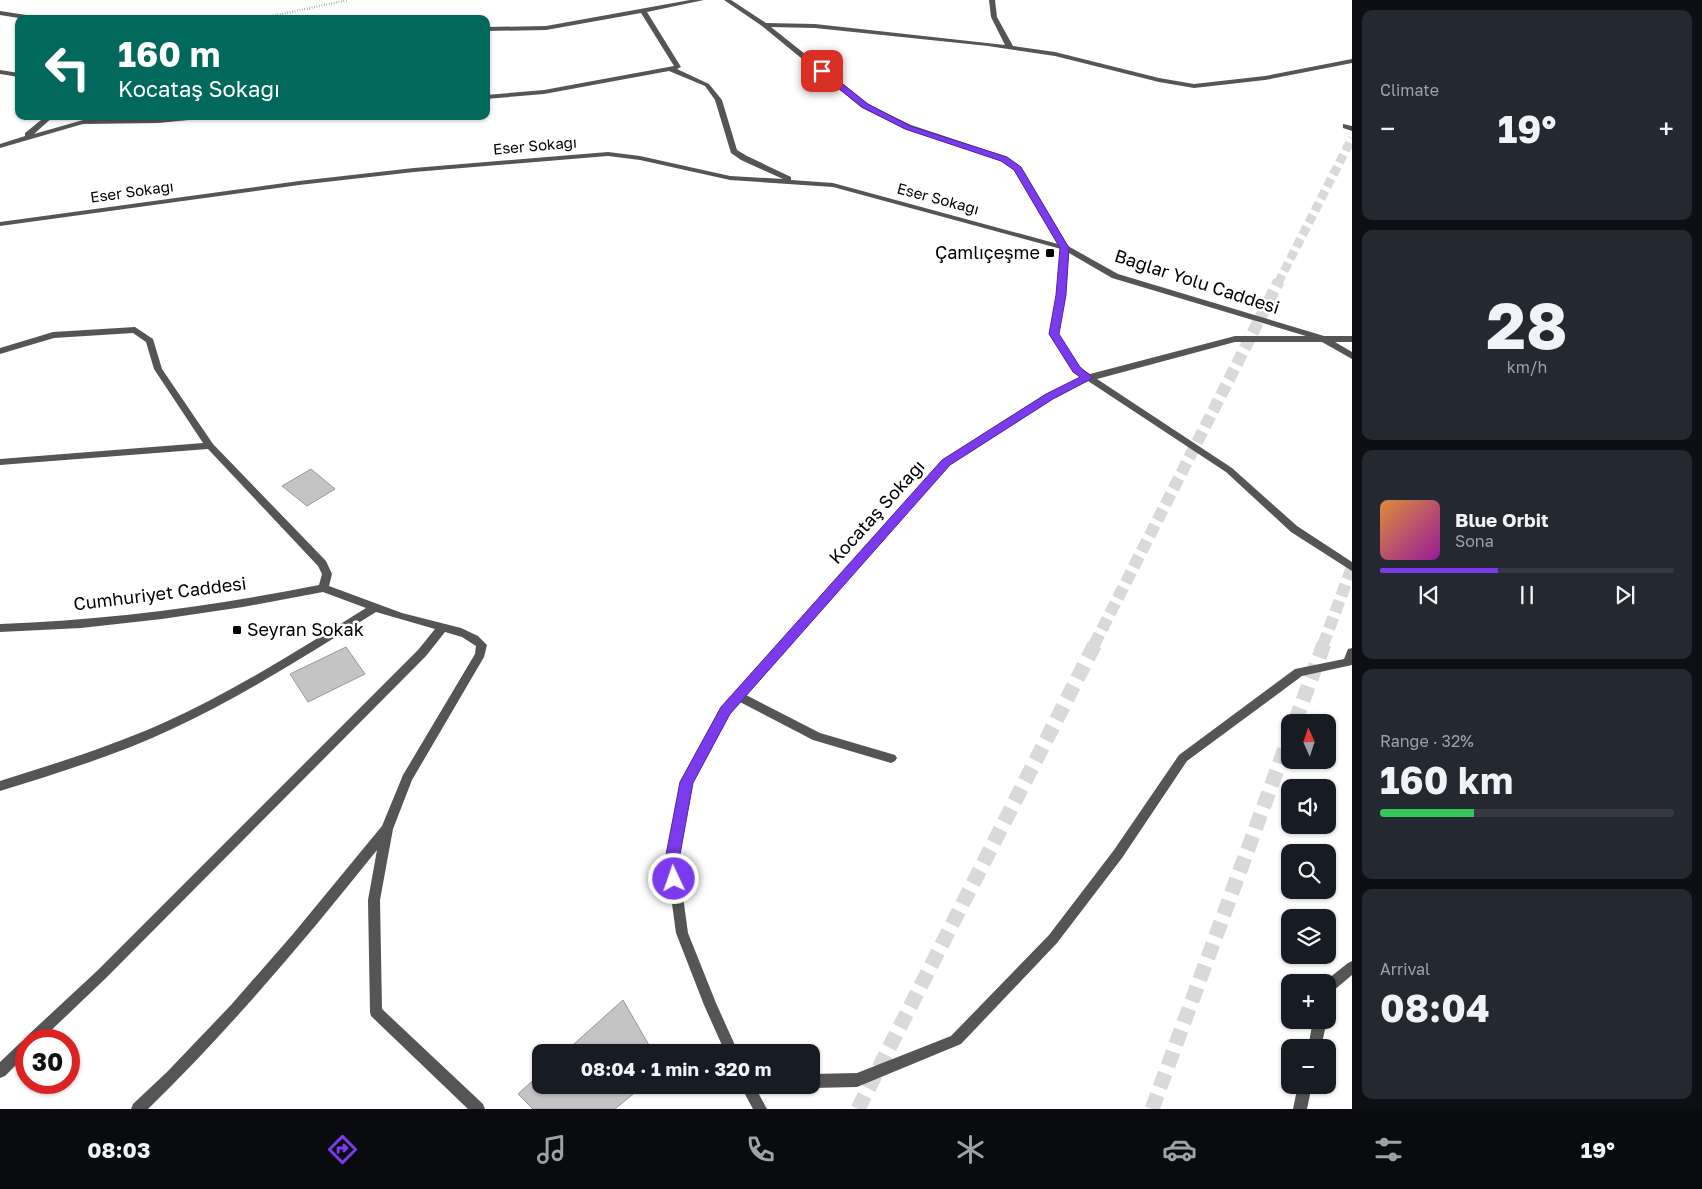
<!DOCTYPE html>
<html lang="en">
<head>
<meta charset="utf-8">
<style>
  body { margin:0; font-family:"Golos Text",sans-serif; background:#242831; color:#f1f3f6; height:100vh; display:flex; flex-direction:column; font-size:19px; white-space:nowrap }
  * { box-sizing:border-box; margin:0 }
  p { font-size:16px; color:#9ea1a6 }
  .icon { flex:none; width:28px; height:28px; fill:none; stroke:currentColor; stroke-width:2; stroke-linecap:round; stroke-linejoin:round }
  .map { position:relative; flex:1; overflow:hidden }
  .drawer { display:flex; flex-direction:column; gap:10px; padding:10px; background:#0d0f14; width:350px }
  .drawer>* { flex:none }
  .top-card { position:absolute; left:15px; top:15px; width:475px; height:105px; border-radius:10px; box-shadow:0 1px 4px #0004; background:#00695c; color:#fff; overflow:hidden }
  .needle { width:32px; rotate:357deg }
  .tools { position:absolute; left:1281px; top:714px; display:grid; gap:10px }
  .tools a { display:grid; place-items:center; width:55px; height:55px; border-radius:10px; background:#171b24; box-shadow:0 1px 4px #0004; font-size:25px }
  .speed { position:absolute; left:15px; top:1029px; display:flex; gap:10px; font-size:25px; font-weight:700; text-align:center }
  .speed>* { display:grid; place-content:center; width:65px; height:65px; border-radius:50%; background:#171b24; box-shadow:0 1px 4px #0004; line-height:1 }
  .speed .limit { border:8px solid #d22; background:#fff; color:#111 }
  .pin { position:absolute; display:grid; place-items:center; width:42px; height:42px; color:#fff; margin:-21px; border-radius:10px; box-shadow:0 2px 8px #0006 }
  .me { position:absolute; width:55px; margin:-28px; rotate:357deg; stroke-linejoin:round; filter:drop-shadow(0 0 4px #0008) }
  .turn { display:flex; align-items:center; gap:18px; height:105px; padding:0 20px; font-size:22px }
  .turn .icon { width:65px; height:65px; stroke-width:2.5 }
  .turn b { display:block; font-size:35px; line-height:42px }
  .big { font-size:38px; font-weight:700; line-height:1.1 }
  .drawer .card { flex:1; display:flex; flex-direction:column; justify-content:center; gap:8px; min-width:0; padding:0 18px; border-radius:10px; background:#242831 }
  .drawer .dial { align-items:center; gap:0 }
  .dial b { font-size:65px; line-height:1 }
  .song { display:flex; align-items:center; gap:15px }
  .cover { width:60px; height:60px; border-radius:8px; background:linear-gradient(135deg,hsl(30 70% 55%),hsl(300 70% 35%)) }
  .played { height:5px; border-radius:2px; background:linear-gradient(90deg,#7c3aed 40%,#363941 40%) }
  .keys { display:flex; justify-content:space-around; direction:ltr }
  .heat { display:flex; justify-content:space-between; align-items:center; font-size:28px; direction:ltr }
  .charge { height:8px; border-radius:4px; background:linear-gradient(90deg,#34c759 32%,#363941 0) }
  .trip { position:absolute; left:532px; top:1044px; width:288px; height:50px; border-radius:10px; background:#171b24; box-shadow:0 1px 4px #0004; font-weight:700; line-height:50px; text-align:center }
  .dock { display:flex; height:80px; justify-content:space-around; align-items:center; background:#090b0e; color:#9ea1a6 }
  .dock .icon { width:35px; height:35px }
  .dock .current { color:#7c3aed }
  .dock b { font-size:22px; color:#f1f3f6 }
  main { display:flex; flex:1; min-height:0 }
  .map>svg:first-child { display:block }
  .building { fill:#c4c4c4; stroke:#999 }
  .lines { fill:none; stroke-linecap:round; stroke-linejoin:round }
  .primary-tunnel-far2 { stroke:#d9d9d9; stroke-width:9; stroke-dasharray:9 4.5; stroke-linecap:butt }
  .primary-tunnel-far1 { stroke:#d9d9d9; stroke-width:12; stroke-dasharray:12 5.5; stroke-linecap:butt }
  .primary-tunnel { stroke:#d9d9d9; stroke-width:15; stroke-dasharray:15 8; stroke-linecap:butt }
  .path { stroke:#777; stroke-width:2.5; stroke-dasharray:0.5 2; stroke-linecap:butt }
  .street { fill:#555; fill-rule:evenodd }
  .route { fill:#7c3aed; stroke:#51269a }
  .poi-dot { fill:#000; stroke:#fff; stroke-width:2 }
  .labels { text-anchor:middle; stroke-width:5; stroke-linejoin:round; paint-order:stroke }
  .far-street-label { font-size:15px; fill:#000; stroke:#fff }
  .poi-label { font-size:18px; fill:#000; stroke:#fff; text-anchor:end }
  .street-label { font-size:18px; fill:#000; stroke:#fff }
</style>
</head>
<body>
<main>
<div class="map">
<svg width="1352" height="1109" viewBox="0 0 1352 1109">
  <rect width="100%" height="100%" fill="#fff"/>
  <path class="building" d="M311,469L335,489L307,506L282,486Z
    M346,647L365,674L308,702L290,674Z
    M623,1000L653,1052H565Z
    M541,1073V1085H644L615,1109H533L518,1094Z"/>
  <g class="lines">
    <path class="primary-tunnel-far2" d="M1278,283L1352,138"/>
    <path class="primary-tunnel-far1" d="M1094,645L1279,281
      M1323,645L1352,567"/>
    <path class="primary-tunnel" d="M1295,722L1324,644
      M858,1109L1095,644
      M1152,1109L1290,735"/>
    <path class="path" d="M258,19L348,0"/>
    <path class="street" d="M690,0H704L647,12L681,67L677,69L709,84L722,100L737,150L747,156L791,177V180L833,183L1058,244L1015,170L1001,161L905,129L862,108L762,26L724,0H731L766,23L815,24L1005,45L991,17L989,0H995L997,17L1013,46L1055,52L1159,78L1194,84L1265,76L1352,59V63L1265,80L1194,88L1159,82L1055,56L988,46L815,28L771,27L868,104L911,125L1007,157L1022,169L1068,246L1118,274L1324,336H1352V342H1335L1352,352V359L1322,342H1235L1097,379L1232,468L1297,526L1352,562V571L1291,532L1226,472L1088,381L1053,398L949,464L746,695L820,733L895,755L897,758L895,761L891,763L813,740L740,702L729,714L692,782L678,860L688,933L716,1003L738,1052H725L704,1005L676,933L666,860L682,779L721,708L943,460L1047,394L1082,377L1073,371L1050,335L1057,295L1061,249L833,187L730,180L640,160L608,156L414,172L299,185L0,226V222L299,181L414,168L608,152L640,156L730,176L783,179L741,160L731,153L715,100L705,86L669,71L544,94L486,99V95L544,90L674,66L641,13L546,30L486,31V27L546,26ZM1069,253L1112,278L1306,336H1235L1090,374L1079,367L1058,335L1065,295Z
      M0,11L39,17L42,19H25L0,15Z
      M0,70L19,73V77L0,74Z
      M46,116H54L34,134L83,120L212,116L209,118L158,123L83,124L0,148V144L25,136V133Z
      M1343,124L1352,126V131L1343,128Z
      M135,327L153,339L162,369L213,444L326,561L332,574L329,586L402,613L461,628L478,636L487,645L484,657L412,780L393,829L380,900L382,1009L483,1104L485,1109H468L371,1016L370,1012L368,900L377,850C305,940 231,1028 148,1109H131L133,1104L167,1072L231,1005L293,934L382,826L403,775L475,654L476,646L462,637L445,632L426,656L106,978L41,1040H26V1055L5,1076L0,1078V1062L21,1042L25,1040L27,1036L98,970L418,650L435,629L376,612C310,653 243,696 172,729C117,755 58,773 0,791V781C54,764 109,747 161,724C233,692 300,649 366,608L323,592L243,607L162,619L81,628L0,632V624C108,620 213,606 319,585L322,574L318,566L208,449L0,465V459L203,443L154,369L146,342L133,333L54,338L0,354V348L53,332Z
      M1352,648V665L1302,676L1187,761L1122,858L1057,943L961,1044L857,1087L811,1088L806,1086L811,1085V1074L857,1073L951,1036L1049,935L1114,850L1179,755L1295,669L1344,659L1348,649Z
      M1352,961V975L1333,991L1328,993V982H1324L1348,963Z
      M1313,1020H1327L1321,1048H1308Z
      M740,1085H754L767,1109H753Z
      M1298,1085H1312L1307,1109H1293Z"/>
  </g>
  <path class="route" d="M819,69H824L868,104L910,126L1007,157L1021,167L1069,248L1066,295L1059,334L1080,367L1093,378L1053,399L950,465L730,714L693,783L679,860L681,879L679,883L674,885L670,883L665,860L680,782L721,707L942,460L1046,394L1080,377L1073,372L1049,334L1056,295L1060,248L1014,170L1001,161L905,129L862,107L819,73Z"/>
  <g class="poi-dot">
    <rect x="1045" y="248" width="10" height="10" rx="2.5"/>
    <rect x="232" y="625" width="10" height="10" rx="2.5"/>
  </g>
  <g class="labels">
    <g class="far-street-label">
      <text transform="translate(535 146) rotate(-5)" y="5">Eser Sokağı</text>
      <text transform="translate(132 192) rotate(-8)" y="5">Eser Sokağı</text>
      <text transform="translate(938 199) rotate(15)" y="5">Eser Sokağı</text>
    </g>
    <g class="poi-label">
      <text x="1040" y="259">Çamlıçeşme</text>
      <text x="247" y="636" text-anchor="start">Seyran Sokak</text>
    </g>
    <g class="street-label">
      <text transform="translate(1197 282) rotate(18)" y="6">Bağlar Yolu Caddesi</text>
      <text transform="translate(877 512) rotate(-48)" y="6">Kocataş Sokağı</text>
      <text transform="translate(160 594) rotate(-7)" y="6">Cumhuriyet Caddesi</text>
    </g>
  </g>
</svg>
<div class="tools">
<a><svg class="needle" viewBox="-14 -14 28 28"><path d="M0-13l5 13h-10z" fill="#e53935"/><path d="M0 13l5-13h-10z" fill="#9ea1a6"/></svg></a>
<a><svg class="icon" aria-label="sound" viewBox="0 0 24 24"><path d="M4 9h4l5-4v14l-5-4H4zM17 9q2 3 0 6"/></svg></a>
<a><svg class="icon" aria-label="search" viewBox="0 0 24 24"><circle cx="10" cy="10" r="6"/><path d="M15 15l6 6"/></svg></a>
<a><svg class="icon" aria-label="layers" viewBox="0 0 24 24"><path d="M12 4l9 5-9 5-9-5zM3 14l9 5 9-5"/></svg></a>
<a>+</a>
<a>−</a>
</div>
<div class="speed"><div class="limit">30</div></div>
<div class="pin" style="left:822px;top:71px;background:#d93025"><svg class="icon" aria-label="arrive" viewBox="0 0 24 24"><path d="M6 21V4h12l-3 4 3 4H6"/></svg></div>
<svg class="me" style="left:674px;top:879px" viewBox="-20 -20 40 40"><circle r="17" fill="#7c3aed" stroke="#fff" stroke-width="3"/><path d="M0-11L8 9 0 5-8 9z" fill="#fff"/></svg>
<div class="trip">08:04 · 1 min · 320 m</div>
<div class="top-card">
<div class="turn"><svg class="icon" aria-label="left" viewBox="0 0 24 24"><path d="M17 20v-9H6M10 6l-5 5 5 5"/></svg><div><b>160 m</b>Kocataş Sokağı</div></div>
</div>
</div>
<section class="drawer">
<div class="card"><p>Climate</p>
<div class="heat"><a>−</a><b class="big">19°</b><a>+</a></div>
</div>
<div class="card dial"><b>28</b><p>km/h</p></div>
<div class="card">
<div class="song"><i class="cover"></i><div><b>Blue Orbit</b><p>Sona</p></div></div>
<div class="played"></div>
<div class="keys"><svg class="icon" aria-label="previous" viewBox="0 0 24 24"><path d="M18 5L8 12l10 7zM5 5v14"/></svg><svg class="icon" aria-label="pause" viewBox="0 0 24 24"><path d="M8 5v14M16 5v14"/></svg><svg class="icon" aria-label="next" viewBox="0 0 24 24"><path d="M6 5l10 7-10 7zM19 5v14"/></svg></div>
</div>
<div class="card"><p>Range · 32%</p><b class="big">160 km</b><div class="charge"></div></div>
<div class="card"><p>Arrival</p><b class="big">08:04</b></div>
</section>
</main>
<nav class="dock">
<b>08:03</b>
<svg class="icon current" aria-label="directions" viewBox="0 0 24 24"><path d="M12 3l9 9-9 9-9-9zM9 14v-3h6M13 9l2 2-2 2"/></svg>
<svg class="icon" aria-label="music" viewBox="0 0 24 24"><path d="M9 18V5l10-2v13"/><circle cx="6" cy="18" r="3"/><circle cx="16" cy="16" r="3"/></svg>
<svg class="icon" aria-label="phone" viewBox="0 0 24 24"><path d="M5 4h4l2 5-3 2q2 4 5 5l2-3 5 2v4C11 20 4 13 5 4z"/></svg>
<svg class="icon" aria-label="climate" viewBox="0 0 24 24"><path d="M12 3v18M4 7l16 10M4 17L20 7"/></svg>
<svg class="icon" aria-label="car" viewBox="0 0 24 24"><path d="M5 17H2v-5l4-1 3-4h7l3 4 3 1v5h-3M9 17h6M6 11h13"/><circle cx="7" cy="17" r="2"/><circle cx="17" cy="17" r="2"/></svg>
<svg class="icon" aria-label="filters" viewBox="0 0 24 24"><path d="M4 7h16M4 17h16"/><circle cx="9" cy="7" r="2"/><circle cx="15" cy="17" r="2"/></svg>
<b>19°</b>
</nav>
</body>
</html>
